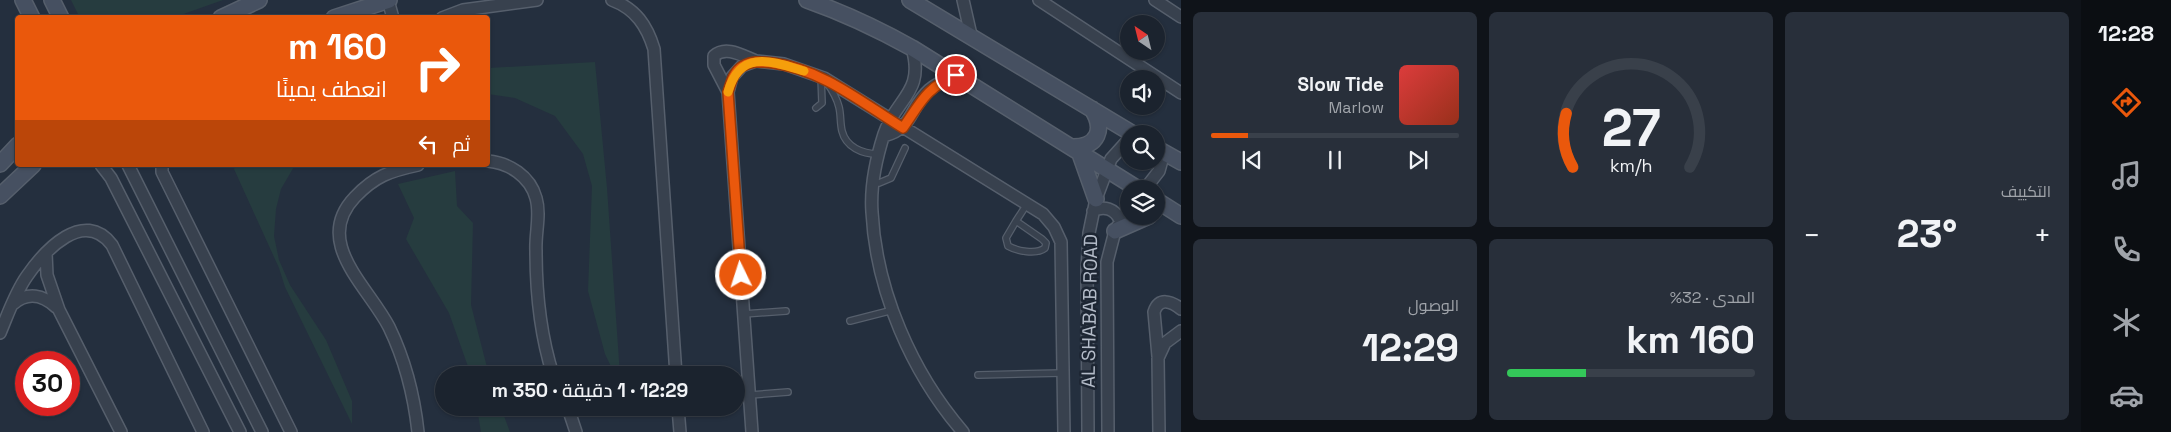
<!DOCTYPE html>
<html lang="ar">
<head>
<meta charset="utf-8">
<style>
  body { margin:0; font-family:"Space Grotesk",Cairo,sans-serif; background:#282f3a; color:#f1f3f6; direction:rtl; height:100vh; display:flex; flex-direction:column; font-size:19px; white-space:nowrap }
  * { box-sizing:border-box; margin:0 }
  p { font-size:16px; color:#a0a4aa }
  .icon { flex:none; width:28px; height:28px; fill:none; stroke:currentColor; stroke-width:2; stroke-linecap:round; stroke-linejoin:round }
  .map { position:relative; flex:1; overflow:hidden; direction:ltr }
  .side { display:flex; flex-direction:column; gap:12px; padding:12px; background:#0f1319; width:900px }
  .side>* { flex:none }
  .top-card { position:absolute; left:15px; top:15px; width:475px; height:152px; border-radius:5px; box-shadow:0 1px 4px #0004,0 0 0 1px #39404a; direction:rtl; background:#ea580c; color:#fff; overflow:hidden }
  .needle { width:32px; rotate:325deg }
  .controls { position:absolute; left:1120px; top:15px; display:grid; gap:10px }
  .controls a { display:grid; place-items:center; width:45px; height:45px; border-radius:50%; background:#1b232e; box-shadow:0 1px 4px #0004,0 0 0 1px #39404a; font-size:25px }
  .speed { position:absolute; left:15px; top:351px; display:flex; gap:10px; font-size:25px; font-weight:700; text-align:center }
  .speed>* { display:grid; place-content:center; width:65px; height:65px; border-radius:50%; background:#1b232e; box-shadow:0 1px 4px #0004,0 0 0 1px #39404a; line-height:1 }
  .speed .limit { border:8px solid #d22; background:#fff; color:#111 }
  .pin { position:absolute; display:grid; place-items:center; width:42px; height:42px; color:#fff; margin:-21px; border:2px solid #fff; border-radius:50%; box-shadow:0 1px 5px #0007 }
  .me { position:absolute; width:55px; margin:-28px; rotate:356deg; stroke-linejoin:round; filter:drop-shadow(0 0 4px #0008) }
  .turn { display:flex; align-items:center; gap:18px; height:105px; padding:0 20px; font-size:22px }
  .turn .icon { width:65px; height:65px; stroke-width:2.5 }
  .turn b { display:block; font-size:35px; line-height:42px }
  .then { display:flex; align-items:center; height:48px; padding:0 20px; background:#0003; gap:10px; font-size:19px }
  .big { font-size:38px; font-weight:600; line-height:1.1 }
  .side .widget { flex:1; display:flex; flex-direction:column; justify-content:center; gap:8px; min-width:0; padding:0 18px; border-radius:8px; background:#282f3a }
  .side .dial { align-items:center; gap:0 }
  .dial svg { height:130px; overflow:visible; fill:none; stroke:#39404a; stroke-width:7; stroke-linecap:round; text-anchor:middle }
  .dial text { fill:#f1f3f6; stroke:none }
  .song { display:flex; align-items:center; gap:15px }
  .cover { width:60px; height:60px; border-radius:8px; background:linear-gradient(135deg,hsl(0 70% 55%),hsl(10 70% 35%)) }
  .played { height:5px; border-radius:2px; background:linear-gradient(90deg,#ea580c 15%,#39404a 15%) }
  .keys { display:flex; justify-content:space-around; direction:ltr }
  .heat { display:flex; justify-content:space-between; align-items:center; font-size:28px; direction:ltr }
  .charge { height:8px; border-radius:4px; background:linear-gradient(90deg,#34c759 32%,#39404a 0) }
  .side .tiles { flex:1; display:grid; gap:12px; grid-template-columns:repeat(3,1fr) }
  .widget:first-child { grid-row:span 2 }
  .trip { position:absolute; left:435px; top:366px; width:310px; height:50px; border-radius:25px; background:#1b232e; box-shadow:0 1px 4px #0004,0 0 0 1px #39404a; font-weight:600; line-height:50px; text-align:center; direction:rtl }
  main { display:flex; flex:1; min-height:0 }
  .tabs { display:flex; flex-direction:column; width:90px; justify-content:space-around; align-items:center; background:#0b0e12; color:#a0a4aa }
  .tabs .icon { width:35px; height:35px }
  .tabs .selected { color:#ea580c }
  .tabs b { font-size:22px; color:#f1f3f6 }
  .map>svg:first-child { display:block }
  .green { fill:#263c3f }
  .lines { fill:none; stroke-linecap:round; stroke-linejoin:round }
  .lane-casing { stroke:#565f6c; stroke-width:8 }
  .street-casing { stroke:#565f6c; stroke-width:14 }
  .secondary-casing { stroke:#565f6c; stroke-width:18 }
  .lane { stroke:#38414e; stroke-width:5.5 }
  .street { stroke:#38414e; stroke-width:11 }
  .secondary { stroke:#465061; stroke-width:15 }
  .route-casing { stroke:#983908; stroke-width:12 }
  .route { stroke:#ea580c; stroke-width:9 }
  .slow { stroke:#f59e0b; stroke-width:9 }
  .labels { text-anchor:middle; stroke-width:5; stroke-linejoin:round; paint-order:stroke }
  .street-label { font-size:19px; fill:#b4bcc9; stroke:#1d2633 }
</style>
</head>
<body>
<main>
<nav class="tabs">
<b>12:28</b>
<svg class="icon selected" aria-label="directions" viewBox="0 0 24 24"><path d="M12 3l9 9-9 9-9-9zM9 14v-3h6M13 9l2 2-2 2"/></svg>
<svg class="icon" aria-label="music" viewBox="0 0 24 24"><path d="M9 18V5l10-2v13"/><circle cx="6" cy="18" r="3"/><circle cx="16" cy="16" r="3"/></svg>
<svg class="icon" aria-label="phone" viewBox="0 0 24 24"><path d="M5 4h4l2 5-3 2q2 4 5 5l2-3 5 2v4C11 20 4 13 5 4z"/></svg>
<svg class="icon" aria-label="climate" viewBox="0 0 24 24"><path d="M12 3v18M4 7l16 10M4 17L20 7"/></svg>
<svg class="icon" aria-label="car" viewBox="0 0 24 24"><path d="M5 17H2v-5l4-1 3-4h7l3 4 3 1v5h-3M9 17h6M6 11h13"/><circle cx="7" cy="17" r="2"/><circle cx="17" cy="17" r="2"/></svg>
</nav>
<section class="side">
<div class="tiles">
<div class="widget"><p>التكييف</p>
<div class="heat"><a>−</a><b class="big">23°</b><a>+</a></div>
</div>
<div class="widget dial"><svg viewBox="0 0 100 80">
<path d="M14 69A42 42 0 1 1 86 69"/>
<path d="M14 69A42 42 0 0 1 10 36" stroke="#ea580c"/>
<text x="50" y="56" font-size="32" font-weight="700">27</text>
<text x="50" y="72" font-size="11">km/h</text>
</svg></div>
<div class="widget">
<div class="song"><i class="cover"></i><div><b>Slow Tide</b><p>Marlow</p></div></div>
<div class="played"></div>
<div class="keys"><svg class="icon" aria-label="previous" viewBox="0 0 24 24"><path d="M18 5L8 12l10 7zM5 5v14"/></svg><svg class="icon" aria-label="pause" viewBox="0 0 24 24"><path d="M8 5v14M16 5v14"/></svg><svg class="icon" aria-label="next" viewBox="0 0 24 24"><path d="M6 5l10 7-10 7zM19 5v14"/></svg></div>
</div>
<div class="widget"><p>المدى · 32%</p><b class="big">160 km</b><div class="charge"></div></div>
<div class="widget"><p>الوصول</p><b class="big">12:29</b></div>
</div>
</section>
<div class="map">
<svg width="1181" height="432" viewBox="0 0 1181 432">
  <rect width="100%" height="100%" fill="#242f3e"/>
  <path class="green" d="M71,0H223L175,17L80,18Z
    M595,62L607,188L620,375H615L605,354L588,291L592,186L583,154L555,116L515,98L488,94V68Z
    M236,165H295L281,189L276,209L274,236L279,260L290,285L326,340L352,401V424L285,287L279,268L234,169Z
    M455,171L457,206L473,223L471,305L489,375H471L449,313L406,239L414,218L398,184Z
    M477,408H501L510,432H481Z"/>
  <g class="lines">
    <g class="lane-casing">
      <path id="lane" d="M827,83C832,90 837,99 839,107C841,115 840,123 842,131C846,147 862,154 878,154
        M816,108L822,103L821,77
        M873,182L879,183L891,178L905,148
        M1016,221L1006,238L1008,246C1017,251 1036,255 1045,248L1046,243L1042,239L1016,221L1027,204
        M744,314L786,311
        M850,321L893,310
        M978,375L1063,373
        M750,395L788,392"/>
    </g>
    <g class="street-casing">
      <path id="street" d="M388,0L393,18
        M612,0C636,9 647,26 654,49L676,375
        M963,0L971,35
        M1039,0L1181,93
        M1155,0L1181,17
        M442,18L463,10L537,0
        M912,48C925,93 896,98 884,134C876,159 870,185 872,212C876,291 912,373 963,432
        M728,92L714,65V56C726,45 743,56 756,61
        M884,136C914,128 909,108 929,90C937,83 947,79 956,75
        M488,161C509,163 530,176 536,198C541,215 535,233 536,251C536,294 540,334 553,375
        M101,165L111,178L240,432
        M128,165L262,432
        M162,165V172L291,432
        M418,165C390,171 375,176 355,197C312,242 368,286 389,327C405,360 414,395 418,432
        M1145,189L1159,171L1164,153
        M1093,211C1104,205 1115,209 1120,220
        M46,253L47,275L59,310L121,432
        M13,304C28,291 43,295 56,307
        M0,333C8,314 15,293 27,276C45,250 84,208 112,245L203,432
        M1158,356L1154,312C1159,297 1171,301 1181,309
        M568,408L576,432
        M678,408L680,432
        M752,432L728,92L732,77L742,66L756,61L784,64L824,78L1043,214L1054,227L1061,242L1064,432
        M1088,432L1087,270L1089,233L1096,199L1111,159L1129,139
        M1108,432L1107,262L1115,231L1129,207
        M1159,432L1158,358L1165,343L1181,331"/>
    </g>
    <g class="secondary-casing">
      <path id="secondary" d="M23,0L32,18
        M52,0L61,18
        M807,0C844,13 878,29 912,48L1138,189
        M910,0L1133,134
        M221,18L259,0
        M334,18L389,0
        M1073,147C1098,147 1105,129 1092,109
        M1156,148L1181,162
        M1079,151L1096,199
        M0,164L18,145
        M0,196L33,165
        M1156,200L1181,216
        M1115,231L1149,216"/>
    </g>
    <use href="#lane" class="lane"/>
    <use href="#street" class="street"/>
    <use href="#secondary" class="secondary"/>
  </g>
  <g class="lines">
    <g class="route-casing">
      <path id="route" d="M741,275L728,92C731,82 734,71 743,66C753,60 762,62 773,63C823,70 861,102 903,128C921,102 926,88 956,75"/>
    </g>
    <use href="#route" class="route"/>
    <path class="slow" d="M728,92C740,49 771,61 804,71"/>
  </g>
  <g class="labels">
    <g class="street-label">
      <text transform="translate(1089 311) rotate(-89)" y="7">AL SHABAB ROAD</text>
    </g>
  </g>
</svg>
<div class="controls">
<a><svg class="needle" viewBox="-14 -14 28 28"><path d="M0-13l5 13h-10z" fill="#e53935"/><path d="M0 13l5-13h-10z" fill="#a0a4aa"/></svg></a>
<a><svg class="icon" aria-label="sound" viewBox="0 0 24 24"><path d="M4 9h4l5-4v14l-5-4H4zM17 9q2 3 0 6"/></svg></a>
<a><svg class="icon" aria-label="search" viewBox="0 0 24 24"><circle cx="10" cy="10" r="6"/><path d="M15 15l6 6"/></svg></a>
<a><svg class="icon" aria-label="layers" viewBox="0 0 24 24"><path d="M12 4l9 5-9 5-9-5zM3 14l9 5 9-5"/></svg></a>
</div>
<div class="speed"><div class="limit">30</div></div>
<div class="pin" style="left:956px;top:75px;background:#d93025"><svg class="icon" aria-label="arrive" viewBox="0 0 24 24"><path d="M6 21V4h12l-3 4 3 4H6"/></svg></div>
<svg class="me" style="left:741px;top:275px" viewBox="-20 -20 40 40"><circle r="17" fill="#ea580c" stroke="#fff" stroke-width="3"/><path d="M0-11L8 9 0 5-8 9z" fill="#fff"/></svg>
<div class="trip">12:29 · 1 دقيقة · 350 m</div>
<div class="top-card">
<div class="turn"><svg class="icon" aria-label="right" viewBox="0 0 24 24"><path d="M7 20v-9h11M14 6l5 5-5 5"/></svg><div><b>160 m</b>انعطف يمينًا</div></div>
<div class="then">ثم<svg class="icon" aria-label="left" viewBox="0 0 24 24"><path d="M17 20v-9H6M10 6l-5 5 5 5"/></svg></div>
</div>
</div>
</main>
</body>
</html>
